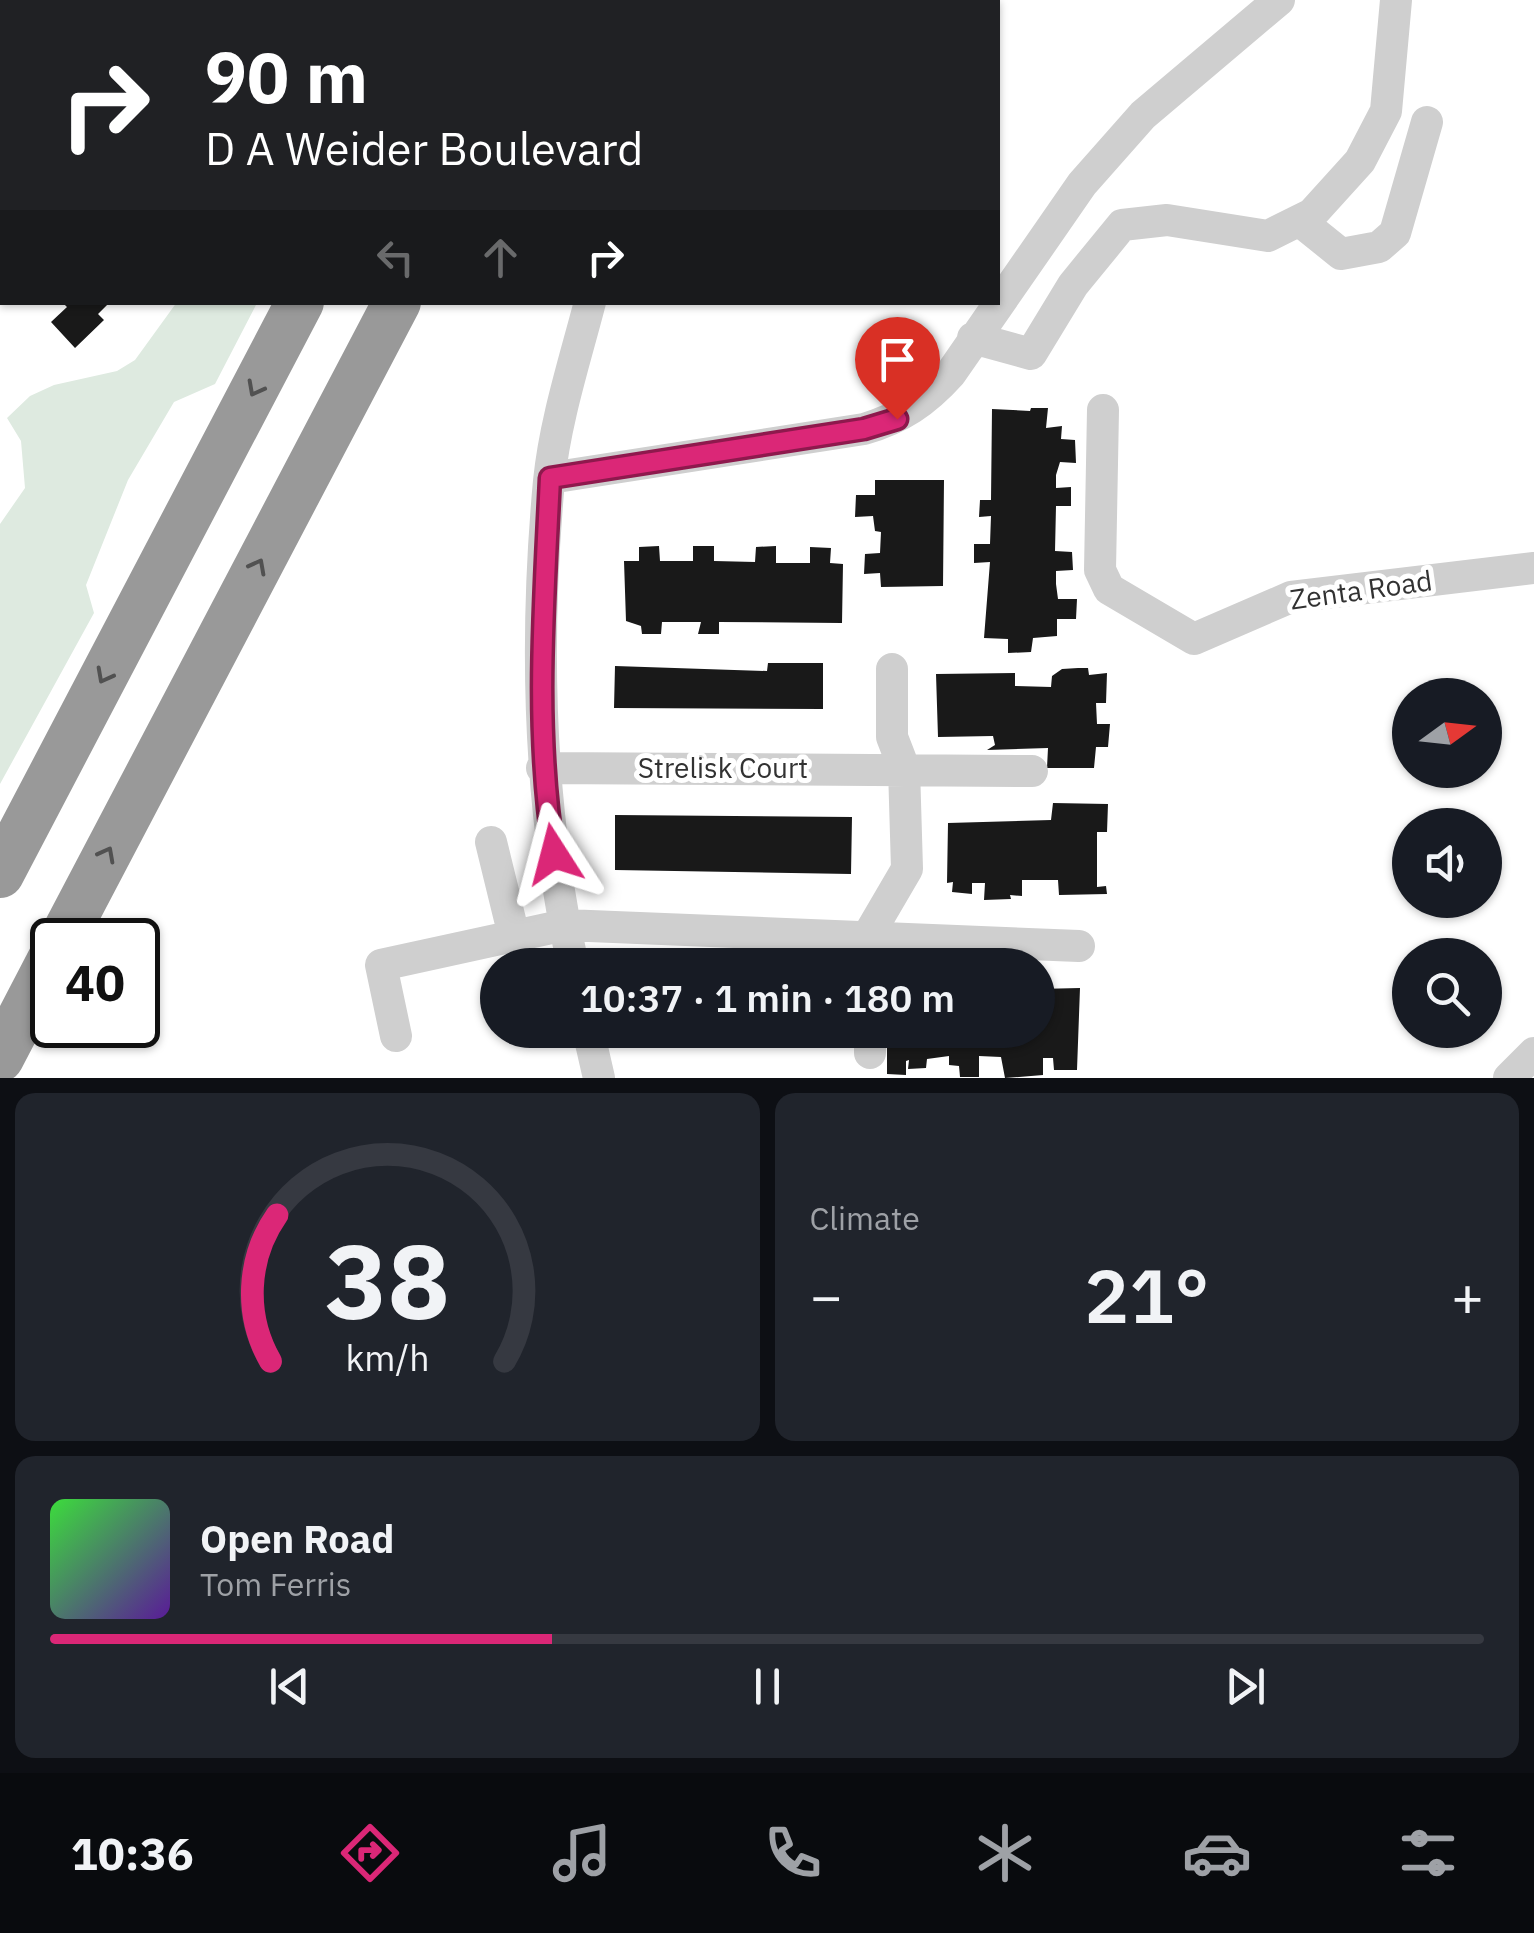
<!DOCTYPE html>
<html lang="en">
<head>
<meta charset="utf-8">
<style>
  body { margin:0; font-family:"IBM Plex Sans",sans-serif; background:#20242c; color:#f1f3f6; height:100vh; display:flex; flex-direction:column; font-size:38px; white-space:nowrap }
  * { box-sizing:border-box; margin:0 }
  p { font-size:32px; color:#9ea1a6 }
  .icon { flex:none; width:55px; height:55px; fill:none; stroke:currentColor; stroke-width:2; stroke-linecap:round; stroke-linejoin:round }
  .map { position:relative; height:1078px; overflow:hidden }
  .side { display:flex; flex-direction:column; gap:15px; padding:15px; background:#0d0f14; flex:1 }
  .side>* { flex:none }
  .banner { position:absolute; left:0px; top:0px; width:1000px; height:305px; box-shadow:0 2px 8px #0004; background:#202124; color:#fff; overflow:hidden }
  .needle { width:65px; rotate:75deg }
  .fabs { position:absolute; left:1392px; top:678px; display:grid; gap:20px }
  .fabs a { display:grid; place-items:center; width:110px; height:110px; border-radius:50%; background:#171b24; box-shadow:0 2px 8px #0004; font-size:50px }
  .speed { position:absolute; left:30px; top:918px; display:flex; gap:20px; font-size:50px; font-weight:700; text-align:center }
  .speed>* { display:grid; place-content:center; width:130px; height:130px; border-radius:50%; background:#171b24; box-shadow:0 2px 8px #0004; line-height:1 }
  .speed .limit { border:5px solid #111; border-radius:15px; background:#fff; color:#111 }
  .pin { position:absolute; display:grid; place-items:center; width:85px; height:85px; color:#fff; margin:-102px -42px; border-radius:50% 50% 50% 0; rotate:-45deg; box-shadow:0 0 10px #0007 }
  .pin .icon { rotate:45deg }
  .me { position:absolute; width:110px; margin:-55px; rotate:351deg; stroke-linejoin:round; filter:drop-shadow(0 0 8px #0008) }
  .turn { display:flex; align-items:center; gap:35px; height:210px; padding:0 40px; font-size:45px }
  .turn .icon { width:130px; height:130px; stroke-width:2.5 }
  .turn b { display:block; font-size:70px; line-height:85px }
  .lanes { display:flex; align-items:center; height:95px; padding:0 40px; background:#0003; justify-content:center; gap:50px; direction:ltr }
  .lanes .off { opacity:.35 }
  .big { font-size:75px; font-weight:600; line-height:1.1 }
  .side .card { flex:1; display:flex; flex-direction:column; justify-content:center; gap:15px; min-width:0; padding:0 35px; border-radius:20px; background:#20242c }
  .side .dial { align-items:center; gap:0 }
  .dial svg { height:260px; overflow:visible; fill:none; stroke:#363941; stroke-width:7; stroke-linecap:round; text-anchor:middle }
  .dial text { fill:#f1f3f6; stroke:none }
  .song { display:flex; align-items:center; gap:30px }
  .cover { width:120px; height:120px; border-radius:15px; background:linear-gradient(135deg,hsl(120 70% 55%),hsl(270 70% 35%)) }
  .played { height:10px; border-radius:5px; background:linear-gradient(90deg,#db2777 35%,#363941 35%) }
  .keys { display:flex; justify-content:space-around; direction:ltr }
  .heat { display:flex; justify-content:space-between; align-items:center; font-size:55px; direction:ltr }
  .side .tiles { flex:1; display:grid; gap:15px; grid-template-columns:1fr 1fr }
  .card:last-child { grid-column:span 2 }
  .trip { position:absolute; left:480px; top:948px; width:575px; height:100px; border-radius:50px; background:#171b24; box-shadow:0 2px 8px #0004; font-weight:600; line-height:100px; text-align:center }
  .dock { display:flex; height:160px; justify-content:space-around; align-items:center; background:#090b0e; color:#9ea1a6 }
  .dock .icon { width:70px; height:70px }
  .dock .active { color:#db2777 }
  .dock b { font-size:45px; color:#f1f3f6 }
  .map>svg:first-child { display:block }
  .green { fill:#deeae0 }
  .building { fill:#191919 }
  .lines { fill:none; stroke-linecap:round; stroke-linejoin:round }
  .minor { stroke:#cfcfcf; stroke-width:32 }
  .highway { stroke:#999; stroke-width:48 }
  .oneway { stroke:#515151 }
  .route-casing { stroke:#8e194d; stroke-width:25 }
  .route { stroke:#db2777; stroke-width:18 }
  .labels { text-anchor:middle; stroke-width:10; stroke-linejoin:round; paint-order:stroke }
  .street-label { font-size:28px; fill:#323232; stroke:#fff }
</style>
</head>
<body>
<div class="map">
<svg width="1534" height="1078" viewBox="0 0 1534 1078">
  <rect width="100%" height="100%" fill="#fff"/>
  <path class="green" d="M177,302L257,303L215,384L174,402L128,480L86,585L94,613L0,784V524L25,488L21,441L7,418L30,396L54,385L117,371L135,360Z"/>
  <path class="building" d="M62,302H110L98,314L104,320L75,348L51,322L67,307Z
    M1031,408H1048L1046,428L1062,426L1061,439L1075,440L1076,463L1060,462L1056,475V488L1071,487V506H1056L1055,551L1072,552L1073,570L1056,571V584L1058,599H1077L1076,619H1057V636L1033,638L1031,652L1008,653V639L984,638L990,562L974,563V544H990L991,516L979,517L980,500H991L992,409L1030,411Z
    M875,480H944L943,586L881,587L880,573L864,574L865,554L880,553L881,532L875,531L873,516L855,517L856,495H875Z
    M659,546L660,561H693V546H714V561L755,562L756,547L776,546V563H810V547L831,548L830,563L843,564L842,623L719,622V634H698L701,622H662L661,634H642L641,626L626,621L624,561H639V547Z
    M768,663H823V709L614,708L615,666L767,671Z
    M1078,668H1088L1089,675L1107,673L1106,703H1096L1097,724H1110L1108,747H1096L1094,768H1047L1048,748L987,750L995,745L993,736L938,737L936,674L1015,673V686L1051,687L1052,676L1062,669Z
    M1053,803L1108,804L1107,832H1097V887L1106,886L1107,894L1059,895L1058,880H1022V896L1010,895L1011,899L984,900L985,883H972V894L952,892L953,882L947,883L948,823L1051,820Z
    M615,815L852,817L851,874L615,870Z
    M1080,988L1077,1070H1054L1053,1058H1043V1075L1005,1078L1001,1057L979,1056V1077H960L959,1066L949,1065V1056L927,1059L926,1068L908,1069L909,1060L906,1061V1075L887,1074V1030H1038V989Z"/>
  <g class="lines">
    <path class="minor" d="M709,2L711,0
      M1300,221L1341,254L1379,247L1395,233L1427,122
      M973,338L1031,354L1073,285L1122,225L1167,220L1268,236L1312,214L1360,161L1386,111L1396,0
      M1103,410L1100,570L1109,589L1194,639L1291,597L1534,568
      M550,478L864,429C901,418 925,402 951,373L1082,184L1143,115L1279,0
      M542,768L1032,771
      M491,842L514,936
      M573,965C538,805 534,644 549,481C555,421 575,360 590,302
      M869,965V934L907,869L904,768L892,737V669
      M588,1030L599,1078
      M870,1030V1053
      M396,1036L381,965L565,925L1079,946
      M1509,1078L1534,1053"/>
    <path class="highway" d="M458,2L459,0
      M554,2L555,0
      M0,874L300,302
      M62,940L397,302
      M0,1058L52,958"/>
  </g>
  <defs><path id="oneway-chevron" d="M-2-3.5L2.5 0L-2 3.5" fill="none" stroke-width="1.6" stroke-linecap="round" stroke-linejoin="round" transform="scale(2.5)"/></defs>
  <g class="oneway">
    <use href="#oneway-chevron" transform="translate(255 389) rotate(118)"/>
    <use href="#oneway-chevron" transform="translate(258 566) rotate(-62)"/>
    <use href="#oneway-chevron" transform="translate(104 676) rotate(118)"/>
    <use href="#oneway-chevron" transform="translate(107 854) rotate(-62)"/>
  </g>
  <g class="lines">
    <g class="route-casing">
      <path id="route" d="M554,854C534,728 544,605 550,478L864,429L897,419"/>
    </g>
    <use href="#route" class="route"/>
  </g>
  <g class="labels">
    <g class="street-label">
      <text transform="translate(1361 590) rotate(-8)" y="10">Zenta Road</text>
      <text x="723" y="778">Strelisk Court</text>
    </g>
  </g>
</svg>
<div class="fabs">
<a><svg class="needle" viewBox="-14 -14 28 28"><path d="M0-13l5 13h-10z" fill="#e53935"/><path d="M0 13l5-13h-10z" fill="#9ea1a6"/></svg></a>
<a><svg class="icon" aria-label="sound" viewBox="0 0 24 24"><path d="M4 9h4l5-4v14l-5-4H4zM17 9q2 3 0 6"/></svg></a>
<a><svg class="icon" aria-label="search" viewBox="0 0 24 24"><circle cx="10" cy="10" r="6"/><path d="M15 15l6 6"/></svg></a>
</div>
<div class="speed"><div class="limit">40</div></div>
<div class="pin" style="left:897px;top:419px;background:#d93025"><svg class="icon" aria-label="arrive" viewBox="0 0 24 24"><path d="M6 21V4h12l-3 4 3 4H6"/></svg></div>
<svg class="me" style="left:554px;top:854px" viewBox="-20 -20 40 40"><path d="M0-17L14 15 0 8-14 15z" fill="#db2777" stroke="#fff" stroke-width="4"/></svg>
<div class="trip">10:37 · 1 min · 180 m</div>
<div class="banner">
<div class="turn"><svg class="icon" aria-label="right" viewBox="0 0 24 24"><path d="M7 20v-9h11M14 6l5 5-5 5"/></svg><div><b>90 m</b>D A Weider Boulevard</div></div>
<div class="lanes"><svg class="icon off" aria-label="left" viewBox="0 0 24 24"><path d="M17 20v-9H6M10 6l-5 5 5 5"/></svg><svg class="icon off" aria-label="ahead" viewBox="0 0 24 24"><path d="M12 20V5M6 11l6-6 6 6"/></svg><svg class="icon" aria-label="right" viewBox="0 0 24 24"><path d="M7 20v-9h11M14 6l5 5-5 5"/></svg></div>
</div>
</div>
<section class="side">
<div class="tiles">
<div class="card dial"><svg viewBox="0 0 100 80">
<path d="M14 69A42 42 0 1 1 86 69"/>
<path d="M14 69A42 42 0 0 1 16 24" stroke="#db2777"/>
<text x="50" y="56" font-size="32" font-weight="700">38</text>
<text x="50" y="72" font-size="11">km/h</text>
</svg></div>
<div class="card"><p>Climate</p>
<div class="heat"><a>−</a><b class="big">21°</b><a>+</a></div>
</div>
<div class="card">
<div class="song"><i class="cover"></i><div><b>Open Road</b><p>Tom Ferris</p></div></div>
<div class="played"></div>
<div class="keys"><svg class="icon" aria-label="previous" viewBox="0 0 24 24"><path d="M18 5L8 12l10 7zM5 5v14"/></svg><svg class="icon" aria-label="pause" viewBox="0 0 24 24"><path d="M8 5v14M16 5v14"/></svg><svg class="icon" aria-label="next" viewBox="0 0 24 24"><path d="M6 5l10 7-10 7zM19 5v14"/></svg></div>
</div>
</div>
</section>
<nav class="dock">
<b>10:36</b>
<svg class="icon active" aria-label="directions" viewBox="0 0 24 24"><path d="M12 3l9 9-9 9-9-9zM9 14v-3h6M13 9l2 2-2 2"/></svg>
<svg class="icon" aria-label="music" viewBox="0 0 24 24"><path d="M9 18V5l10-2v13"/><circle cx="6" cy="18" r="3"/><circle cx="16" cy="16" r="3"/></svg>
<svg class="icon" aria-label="phone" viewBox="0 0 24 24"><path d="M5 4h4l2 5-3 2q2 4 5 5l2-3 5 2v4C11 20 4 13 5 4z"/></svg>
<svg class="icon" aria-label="climate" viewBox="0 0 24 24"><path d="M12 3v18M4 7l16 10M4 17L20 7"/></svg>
<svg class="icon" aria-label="car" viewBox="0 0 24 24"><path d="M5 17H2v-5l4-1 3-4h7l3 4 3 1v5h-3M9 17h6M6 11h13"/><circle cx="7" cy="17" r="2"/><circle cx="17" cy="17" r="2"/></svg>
<svg class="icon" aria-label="filters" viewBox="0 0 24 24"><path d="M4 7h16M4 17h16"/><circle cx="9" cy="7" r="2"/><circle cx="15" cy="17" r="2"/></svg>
</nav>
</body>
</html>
